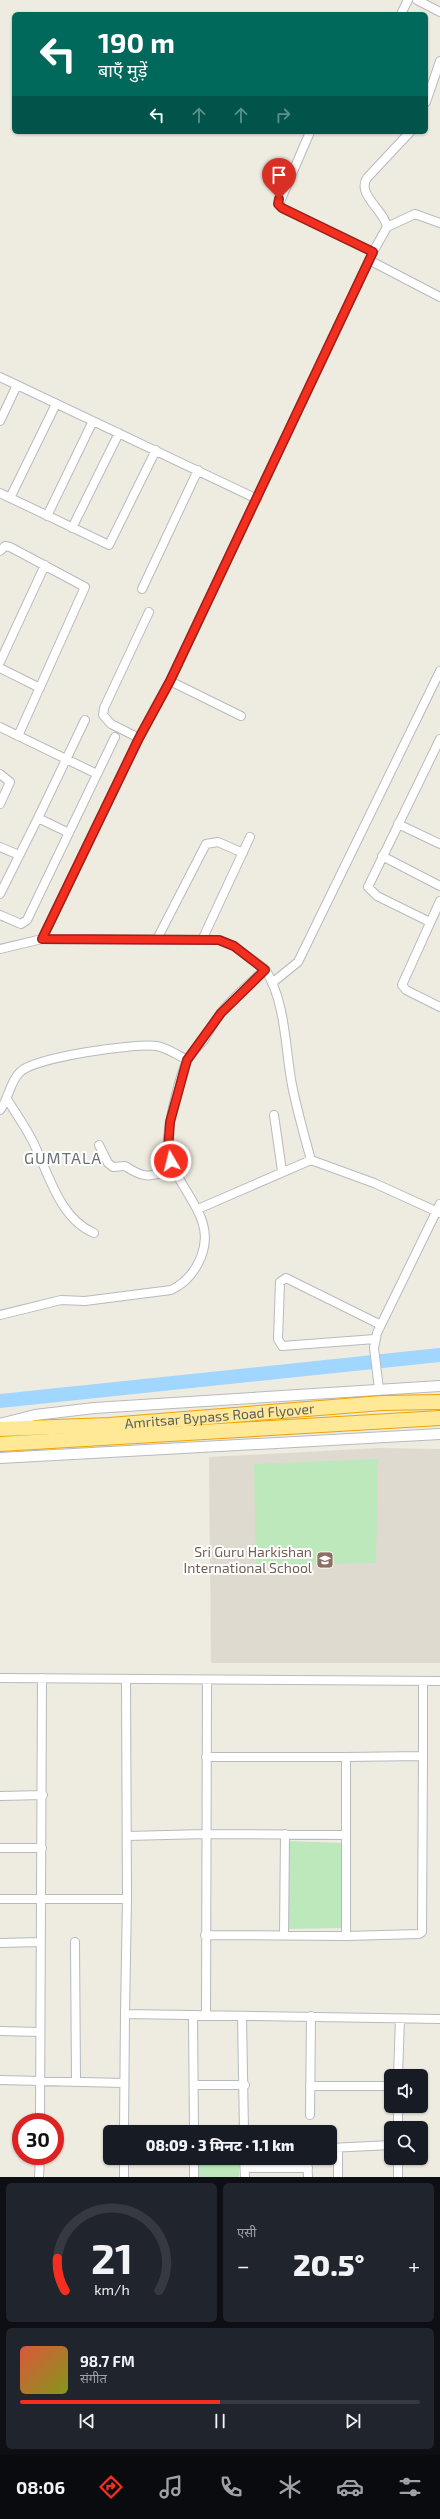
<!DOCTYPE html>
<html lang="hi">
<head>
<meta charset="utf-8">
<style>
  body { margin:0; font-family:"Exo 2","Noto Sans Devanagari",sans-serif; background:#20242c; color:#f1f3f6; height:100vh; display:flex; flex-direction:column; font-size:15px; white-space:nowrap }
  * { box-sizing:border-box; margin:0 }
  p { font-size:13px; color:#9ea1a6 }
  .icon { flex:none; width:22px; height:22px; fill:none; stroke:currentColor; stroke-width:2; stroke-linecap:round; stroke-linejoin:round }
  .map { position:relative; height:2177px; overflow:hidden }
  .details { display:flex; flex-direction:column; gap:6px; padding:6px; background:#0d0f14; flex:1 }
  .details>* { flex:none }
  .banner { position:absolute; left:12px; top:12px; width:416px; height:122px; border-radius:6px; box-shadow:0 1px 3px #0004; background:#00695c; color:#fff; overflow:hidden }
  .controls { position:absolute; left:384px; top:2069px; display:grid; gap:8px }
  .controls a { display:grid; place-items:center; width:44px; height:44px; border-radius:6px; background:#171b24; box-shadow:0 1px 3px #0004; font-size:20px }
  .speed { position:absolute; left:12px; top:2113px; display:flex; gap:8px; font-size:20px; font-weight:700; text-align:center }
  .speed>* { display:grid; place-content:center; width:52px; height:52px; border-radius:50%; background:#171b24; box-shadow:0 1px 3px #0004; line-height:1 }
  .speed .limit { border:6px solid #d22; background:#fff; color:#111 }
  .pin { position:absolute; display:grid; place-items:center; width:34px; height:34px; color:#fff; margin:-41px -17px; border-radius:50% 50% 50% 0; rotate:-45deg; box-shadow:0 0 4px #0007 }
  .pin .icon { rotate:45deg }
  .me { position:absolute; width:44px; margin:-22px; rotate:352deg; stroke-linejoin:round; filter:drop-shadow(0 0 3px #0008) }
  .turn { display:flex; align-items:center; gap:14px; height:84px; padding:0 20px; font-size:18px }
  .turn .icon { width:52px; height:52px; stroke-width:2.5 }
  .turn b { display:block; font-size:28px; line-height:34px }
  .lanes { display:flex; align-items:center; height:38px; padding:0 20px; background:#0003; justify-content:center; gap:20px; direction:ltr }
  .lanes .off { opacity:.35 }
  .big { font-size:30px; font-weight:800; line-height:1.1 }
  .details .card { flex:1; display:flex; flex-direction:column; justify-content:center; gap:6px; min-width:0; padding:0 14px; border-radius:6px; background:#20242c }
  .details .dial { align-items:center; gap:0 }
  .dial svg { height:104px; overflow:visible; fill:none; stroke:#363941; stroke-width:7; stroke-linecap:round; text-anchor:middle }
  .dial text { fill:#f1f3f6; stroke:none }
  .song { display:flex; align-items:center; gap:12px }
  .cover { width:48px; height:48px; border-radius:6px; background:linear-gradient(135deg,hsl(10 70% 55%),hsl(70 70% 35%)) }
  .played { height:4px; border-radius:2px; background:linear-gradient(90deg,#f52f20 50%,#363941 50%) }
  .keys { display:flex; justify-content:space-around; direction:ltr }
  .heat { display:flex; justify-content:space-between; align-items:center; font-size:22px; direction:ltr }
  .details .tiles { flex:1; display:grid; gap:6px; grid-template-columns:1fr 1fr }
  .card:last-child { grid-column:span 2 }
  .trip { position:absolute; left:103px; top:2125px; width:234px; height:40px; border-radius:6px; background:#171b24; box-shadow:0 1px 3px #0004; font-weight:800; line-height:40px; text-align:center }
  .tab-bar { display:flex; height:64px; justify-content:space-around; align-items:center; background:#090b0e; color:#9ea1a6 }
  .tab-bar .icon { width:28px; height:28px }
  .tab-bar .on { color:#f52f20 }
  .tab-bar b { font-size:18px; color:#f1f3f6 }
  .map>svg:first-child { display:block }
  .education { fill:#dedad0 }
  .green { fill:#bce8bb }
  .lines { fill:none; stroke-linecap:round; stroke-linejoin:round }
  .river { stroke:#a0d6ff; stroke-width:14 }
  .minor-casing { stroke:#b7babf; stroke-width:10 }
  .tertiary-casing { stroke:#b7babf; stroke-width:12 }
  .trunk-casing { stroke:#efa300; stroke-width:16 }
  .minor { stroke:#fff; stroke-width:8 }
  .tertiary { stroke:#fff; stroke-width:10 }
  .trunk { stroke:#ffe896; stroke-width:14 }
  .route-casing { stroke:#9f1f15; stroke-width:10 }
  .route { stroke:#f52f20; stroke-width:7 }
  .labels { text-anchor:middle; stroke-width:4; stroke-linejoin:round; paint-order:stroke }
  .street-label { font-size:14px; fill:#5a5e63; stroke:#fff }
  .education-label { font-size:14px; fill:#785e54; stroke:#fff; text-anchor:end }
  .quarter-label { font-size:16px; letter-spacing:1px; fill:#6b7075; stroke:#fff }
</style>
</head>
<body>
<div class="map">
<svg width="440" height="2177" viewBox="0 0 440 2177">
  <rect width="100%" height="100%" fill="#eeebe1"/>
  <path class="education" d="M380,1448L440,1449V1663H211L209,1457Z"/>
  <path class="green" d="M378,1459L376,1563L256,1565L254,1464Z
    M288,1841L343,1843L342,1928L287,1929Z
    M199,2158H239V2177H199Z"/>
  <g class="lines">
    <path class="river" d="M0,1401L440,1355"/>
    <g class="minor-casing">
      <path id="minor" d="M417,0L440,12
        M401,14L408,0
        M426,102L440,61
        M310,132L279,204L282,208L373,252
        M387,227C385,211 356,194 367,178L410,132
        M369,260L440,297
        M0,377L17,385
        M0,421L17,385L257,499
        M0,493L109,545L156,450
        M10,498L56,404
        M47,516L93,421
        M72,528L119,433
        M0,551L5,546L10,547L85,587L18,736
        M142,589L198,470
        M0,662L45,565
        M0,668L40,688
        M170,681L241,716
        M0,727L97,774
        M139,738L111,724L103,715L104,708L149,612
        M0,774L10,782L0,804
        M38,818L85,720
        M398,824L440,844
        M0,847L19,855
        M382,856L440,886
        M0,894L38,818L69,833
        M440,901L402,985L406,990L440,1007
        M0,915L21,924L27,920L115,737
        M430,922L377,896L368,887L440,739
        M42,939L139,738L170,681L373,252L387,227L415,214L440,223
        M157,939L206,844L218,842L243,853
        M202,940L250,837
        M0,949L42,939L219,940L235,947L265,969
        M272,983L298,962L440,671
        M7,1099C15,1112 24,1125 31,1138C48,1170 58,1218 94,1233
        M0,1110C9,1099 9,1083 20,1072C36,1057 134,1043 157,1046C167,1048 178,1055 187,1060
        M274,1115L282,1171
        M99,1145L108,1163L113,1167L125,1166C146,1180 150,1176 174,1170
        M198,1209L311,1160
        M0,1315L61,1300L85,1301L171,1290C186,1283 195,1272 201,1257C220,1210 164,1184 168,1137C170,1117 179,1078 187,1061C191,1052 198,1047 204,1040C209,1031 214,1022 220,1014C232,998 250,984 265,969C286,1002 285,1048 292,1085C297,1110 304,1135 311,1160L374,1183L440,1213
        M375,1339L282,1346L278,1339L280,1282L286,1278L381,1325
        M379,1389L374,1348L377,1333L440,1204
        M0,1678L440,1681
        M126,1681L127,1899
        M423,1756V1681
        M346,1757L423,1756L422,1932L419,1934L346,1936
        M0,1796L43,1795
        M127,1836L206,1834L345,1835
        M0,1848H42
        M0,1899H127L125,2014
        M205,1935L346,1936V1757H206
        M284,1935L285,1834
        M75,1942L76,2081
        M0,1943L40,1942
        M193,2015L194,2132
        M206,2015L207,1681
        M242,2016L244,2132
        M0,2031L40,2032
        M398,2076L400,2019
        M0,2080L124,2083
        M194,2085H245
        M310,2086H391
        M310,2115L311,2016
        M40,2122L42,1678
        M398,2128V2106
        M124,2132L125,2014L440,2019
        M330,2148L391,2145
        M124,2158V2177
        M244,2158L245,2177
        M307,2158L308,2177
        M398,2158V2177
        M245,2168H308
        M39,2177L40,2156
        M194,2177V2158
        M338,2177V2148"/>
    </g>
    <g class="tertiary-casing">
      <path id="tertiary" d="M0,1424L35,1415L94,1408L440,1386
        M0,1458L440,1434"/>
    </g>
    <g class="trunk-casing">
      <g id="trunk">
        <path id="s1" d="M0,1429L109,1425L382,1403L440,1402"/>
        <path d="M0,1444L440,1418"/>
      </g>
    </g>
    <use href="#minor" class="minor"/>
    <use href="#tertiary" class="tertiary"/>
    <use href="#trunk" class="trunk"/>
  </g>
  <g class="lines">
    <g class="route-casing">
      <path id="route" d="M171,1161L168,1151L170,1122L187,1060L221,1013L265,970L234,946L219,940L42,939L139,738L170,681L373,252L282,208L278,204L279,199"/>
    </g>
    <use href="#route" class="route"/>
  </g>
  <defs>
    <g id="school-square" transform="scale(0.9)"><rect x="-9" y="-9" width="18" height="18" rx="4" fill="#8d6e63" stroke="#fff"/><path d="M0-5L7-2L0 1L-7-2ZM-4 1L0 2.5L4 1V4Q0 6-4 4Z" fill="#fff"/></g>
  </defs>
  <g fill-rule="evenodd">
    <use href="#school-square" x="325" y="1560"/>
  </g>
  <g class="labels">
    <g class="street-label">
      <text dy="5" stroke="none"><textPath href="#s1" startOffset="220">Amritsar Bypass Road Flyover</textPath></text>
    </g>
    <g class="education-label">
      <text x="312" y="1557">Sri Guru Harkishan<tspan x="312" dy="16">International School</tspan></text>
    </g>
    <g class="quarter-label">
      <text x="63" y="1164">GUMTALA</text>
    </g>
  </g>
</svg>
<div class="controls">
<a><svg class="icon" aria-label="sound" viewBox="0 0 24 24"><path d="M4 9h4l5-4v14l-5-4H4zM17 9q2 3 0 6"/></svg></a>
<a><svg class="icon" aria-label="search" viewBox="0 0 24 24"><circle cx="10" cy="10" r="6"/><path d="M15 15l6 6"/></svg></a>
</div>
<div class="speed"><div class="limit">30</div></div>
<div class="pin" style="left:279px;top:199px;background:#d93025"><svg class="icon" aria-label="arrive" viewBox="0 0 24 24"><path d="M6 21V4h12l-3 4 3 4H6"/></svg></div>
<svg class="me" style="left:171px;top:1161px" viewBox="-20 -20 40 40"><circle r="17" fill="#f52f20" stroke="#fff" stroke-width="3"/><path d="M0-11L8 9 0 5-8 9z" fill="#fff"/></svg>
<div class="trip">08:09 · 3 मिनट · 1.1 km</div>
<div class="banner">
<div class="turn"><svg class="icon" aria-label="left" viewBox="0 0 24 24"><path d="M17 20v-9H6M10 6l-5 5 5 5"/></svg><div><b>190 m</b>बाएँ मुड़ें</div></div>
<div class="lanes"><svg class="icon" aria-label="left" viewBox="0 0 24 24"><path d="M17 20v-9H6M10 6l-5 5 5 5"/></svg><svg class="icon off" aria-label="ahead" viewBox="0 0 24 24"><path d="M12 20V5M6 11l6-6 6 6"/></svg><svg class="icon off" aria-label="ahead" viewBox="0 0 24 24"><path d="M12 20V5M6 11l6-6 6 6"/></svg><svg class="icon off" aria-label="right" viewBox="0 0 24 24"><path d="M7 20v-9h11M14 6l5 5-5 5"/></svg></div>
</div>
</div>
<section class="details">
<div class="tiles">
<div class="card dial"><svg viewBox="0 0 100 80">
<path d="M14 69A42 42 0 1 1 86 69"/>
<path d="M14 69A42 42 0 0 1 8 44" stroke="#f52f20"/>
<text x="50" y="56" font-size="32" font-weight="700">21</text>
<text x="50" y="72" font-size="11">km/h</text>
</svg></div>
<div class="card"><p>एसी</p>
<div class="heat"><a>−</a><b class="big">20.5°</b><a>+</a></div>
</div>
<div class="card">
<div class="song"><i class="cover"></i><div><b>98.7 FM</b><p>संगीत</p></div></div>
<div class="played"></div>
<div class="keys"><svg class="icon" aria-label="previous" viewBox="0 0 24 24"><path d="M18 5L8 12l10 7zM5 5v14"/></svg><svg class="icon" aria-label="pause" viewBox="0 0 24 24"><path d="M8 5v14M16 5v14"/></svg><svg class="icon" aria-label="next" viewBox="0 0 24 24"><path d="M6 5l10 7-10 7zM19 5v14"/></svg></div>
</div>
</div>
</section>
<nav class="tab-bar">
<b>08:06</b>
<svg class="icon on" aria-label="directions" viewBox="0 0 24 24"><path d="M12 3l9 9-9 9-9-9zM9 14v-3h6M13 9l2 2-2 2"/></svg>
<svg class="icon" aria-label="music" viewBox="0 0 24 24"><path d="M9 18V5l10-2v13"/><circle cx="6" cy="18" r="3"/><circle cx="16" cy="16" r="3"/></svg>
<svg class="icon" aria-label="phone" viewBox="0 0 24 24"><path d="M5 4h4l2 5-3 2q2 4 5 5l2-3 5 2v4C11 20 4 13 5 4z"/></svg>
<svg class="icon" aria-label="climate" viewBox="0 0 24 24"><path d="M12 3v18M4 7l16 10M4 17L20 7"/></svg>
<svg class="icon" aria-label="car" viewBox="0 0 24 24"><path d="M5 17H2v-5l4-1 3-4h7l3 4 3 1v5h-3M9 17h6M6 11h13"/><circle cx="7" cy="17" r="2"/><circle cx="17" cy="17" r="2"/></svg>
<svg class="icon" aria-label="filters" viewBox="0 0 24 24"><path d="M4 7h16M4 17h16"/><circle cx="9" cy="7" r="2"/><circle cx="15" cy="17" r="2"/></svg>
</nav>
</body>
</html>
